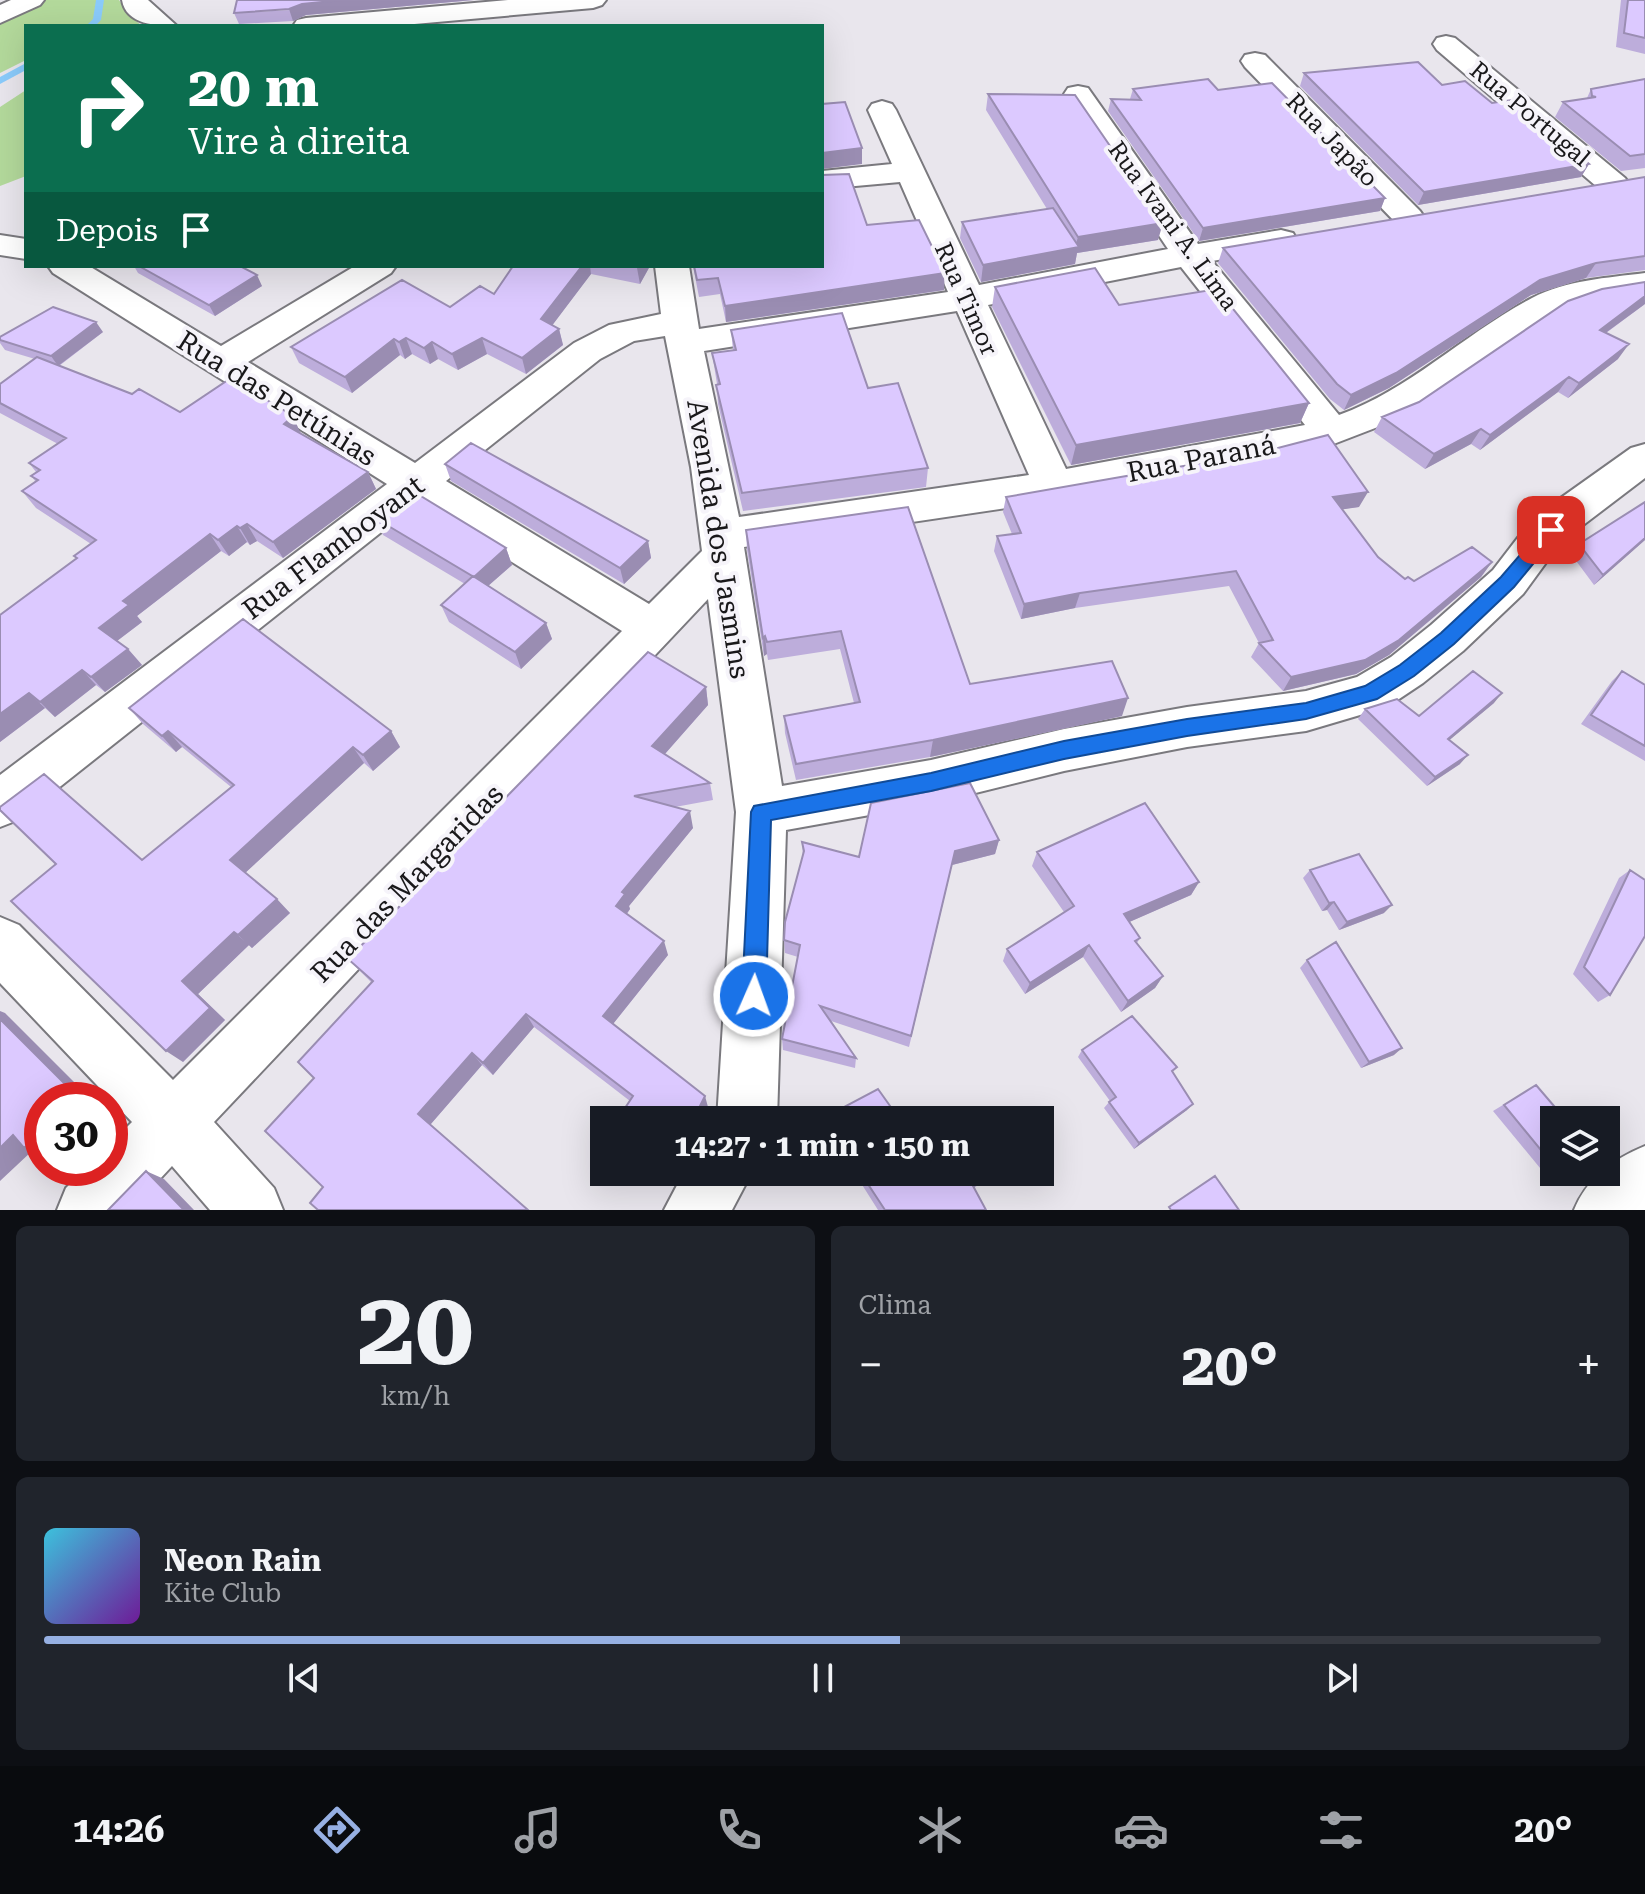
<!DOCTYPE html>
<html lang="pt">
<head>
<meta charset="utf-8">
<style>
  body { margin:0; font-family:"Roboto Serif",serif; background:#20242c; color:#f1f3f6; height:100vh; display:flex; flex-direction:column; font-size:30px; white-space:nowrap }
  * { box-sizing:border-box; margin:0 }
  p { font-size:26px; color:#9ea1a6 }
  .icon { flex:none; width:44px; height:44px; fill:none; stroke:currentColor; stroke-width:2; stroke-linecap:round; stroke-linejoin:round }
  .map { position:relative; height:1210px; overflow:hidden }
  .side { display:flex; flex-direction:column; gap:16px; padding:16px; background:#0d0f14; flex:1 }
  .side>* { flex:none }
  .top-card { position:absolute; left:24px; top:24px; width:800px; height:244px; border-radius:0px; box-shadow:0 8px 32px #0002; background:#0b6e4f; color:#fff; overflow:hidden }
  .tools { position:absolute; left:1540px; top:1106px; display:grid; gap:16px }
  .tools a { display:grid; place-items:center; width:80px; height:80px; border-radius:0px; background:#171b24; box-shadow:0 8px 32px #0002; font-size:40px }
  .speed { position:absolute; left:24px; top:1082px; display:flex; gap:16px; font-size:40px; font-weight:700; text-align:center }
  .speed>* { display:grid; place-content:center; width:104px; height:104px; border-radius:50%; background:#171b24; box-shadow:0 8px 32px #0002; line-height:1 }
  .speed .limit { border:12px solid #d22; background:#fff; color:#111 }
  .pin { position:absolute; display:grid; place-items:center; width:68px; height:68px; color:#fff; margin:-34px; border-radius:16px; box-shadow:0 4px 12px #0006 }
  .me { position:absolute; width:88px; margin:-44px; rotate:2deg; stroke-linejoin:round; filter:drop-shadow(0 0 6px #0008) }
  .turn { display:flex; align-items:center; gap:28px; height:168px; padding:0 32px; font-size:36px }
  .turn .icon { width:104px; height:104px; stroke-width:2.5 }
  .turn b { display:block; font-size:56px; line-height:68px }
  .then { display:flex; align-items:center; height:76px; padding:0 32px; background:#0003; gap:16px; font-size:30px }
  .big { font-size:60px; font-weight:700; line-height:1.1 }
  .side .tile { flex:1; display:flex; flex-direction:column; justify-content:center; gap:12px; min-width:0; padding:0 28px; border-radius:12px; background:#20242c }
  .side .dial { align-items:center; gap:0 }
  .dial b { font-size:104px; line-height:1 }
  .song { display:flex; align-items:center; gap:24px }
  .cover { width:96px; height:96px; border-radius:12px; background:linear-gradient(135deg,hsl(190 70% 55%),hsl(280 70% 35%)) }
  .played { height:8px; border-radius:4px; background:linear-gradient(90deg,#96b0e3 55%,#363941 55%) }
  .keys { display:flex; justify-content:space-around; direction:ltr }
  .heat { display:flex; justify-content:space-between; align-items:center; font-size:44px; direction:ltr }
  .side .tiles { flex:1; display:grid; gap:16px; grid-template-columns:1fr 1fr }
  .tile:last-child { grid-column:span 2 }
  .trip { position:absolute; left:590px; top:1106px; width:464px; height:80px; border-radius:0px; background:#171b24; box-shadow:0 8px 32px #0002; font-weight:700; line-height:80px; text-align:center }
  .tab-bar { display:flex; height:128px; justify-content:space-around; align-items:center; background:#090b0e; color:#9ea1a6 }
  .tab-bar .icon { width:56px; height:56px }
  .tab-bar .on { color:#96b0e3 }
  .tab-bar b { font-size:36px; color:#f1f3f6 }
  .map>svg:first-child { display:block }
  .green { fill:#b3d99b }
  .lines { fill:none; stroke-linecap:round; stroke-linejoin:round }
  .stream { fill:#8acbfb; fill-rule:evenodd }
  .minor-casing { stroke:#7a797e; stroke-width:4 }
  .minor { fill:#fff; fill-rule:evenodd }
  .wall { fill:#bdaddb }
  .shaded-wall { fill:#9a8db2 }
  .building { fill:#dcc9ff; stroke:#9a8db2; stroke-width:2 }
  .route { fill:#1a73e8; stroke:#114b97; stroke-width:2 }
  .labels { text-anchor:middle; stroke-width:8; stroke-linejoin:round; paint-order:stroke }
  .far-street-label { font-size:24px; fill:#19181a; stroke:#f6f4fa }
  .street-label { font-size:28px; fill:#19181a; stroke:#f6f4fa }
</style>
</head>
<body>
<div class="map">
<svg width="1645" height="1210" viewBox="0 0 1645 1210">
  <rect width="100%" height="100%" fill="#e9e6ed"/>
  <path class="green" d="M41,0H119L129,15L142,26H26V60L0,73V25Z
    M26,90V176L0,186V107Z"/>
  <g class="lines">
    <path class="stream" d="M96,0H104L101,20L95,26H86L93,19Z
      M26,63V70L0,84V77Z"/>
    <g class="minor-casing">
      <path id="minor" d="M11,0H44L40,5L0,23V5Z
        M122,0H148L177,26C157,26 126,25 122,0Z
        M508,0H606L602,5L593,8L392,26H293L297,20L306,18Z
        M1446,36L1455,38L1625,178L1630,185L1625,192L1614,194L1603,192L1437,50L1433,44L1437,38Z
        M1255,53L1265,55L1420,211L1425,218L1420,225L1409,228L1398,225L1245,67L1241,61L1245,55Z
        M1078,86L1088,88L1198,244L1281,230L1293,233L1297,240L1293,247L1212,261L1339,415C1411,389 1465,333 1532,298C1566,280 1607,278 1645,273V293L1591,301L1557,313L1409,415L1331,445L1251,465L1054,501L744,547L782,786L931,760L1064,729L1187,707L1306,691L1357,677L1391,657L1431,625L1493,570L1523,531L1548,507L1631,448L1645,444V478L1578,529L1553,553L1523,594L1463,651L1423,683L1387,707L1306,731L1187,747L1064,771L931,804L786,830L777,1120H717L736,812L708,599L214,1122L274,1188L283,1210H210L172,1166L131,1210H57L66,1188L86,1168H110V1144L132,1122L0,983V917L19,925L173,1080L622,631L418,503L18,820L0,827V775L387,484L53,273L48,266H89L221,346L355,266H396L391,273L248,362L415,463L574,343L609,325L661,314L655,266H689L699,329L948,292L900,182L822,189V171L892,164L868,110L872,104L882,101L892,104L896,110L979,285L1168,249L1064,94L1068,88ZM1181,267L1305,425L1066,469L988,305ZM957,311L1029,475L739,517L704,351ZM665,336L691,467L702,551L649,604L446,481L600,359L634,341Z
        M0,235L26,239V259L0,255Z
        M1645,1146V1210H1574C1587,1178 1613,1159 1645,1146Z
        M684,1172H752L732,1210H664Z"/>
    </g>
    <use href="#minor" class="minor"/>
  </g>
  <path class="wall" d="M474,0L306,15L293,21L239,24L234,13Z
    M1621,0H1645V54L1616,47Z
    M1304,73L1442,85L1492,103L1589,164L1581,177L1418,205L1300,86Z
    M1645,79V168L1621,171L1555,117L1563,102L1587,98L1591,89Z
    M1133,89L1218,90L1385,198L1380,211L1199,241L1108,111L1111,99H1130Z
    M988,94L1158,240L1077,253L1075,264L981,282L960,238L962,222L1047,209L986,110Z
    M1645,177V270L1586,278L1531,295L1389,388L1344,410L1330,399L1218,263L1223,248Z
    M867,225L944,290L726,322L720,294L699,297L693,266H822Z
    M134,266H240L262,286L215,316L138,273Z
    M513,266H650L640,284L591,274L552,325L559,329L563,345L526,374L487,354L458,370L438,359L430,364L412,354L405,359L400,355L352,393L299,363L291,347L450,307L494,294Z
    M995,287L1119,305L1309,403L1300,423L1071,465L992,307Z
    M1645,304L1606,333L1618,359L1568,398L1558,392L1480,450L1471,444L1425,469L1374,432L1382,417L1419,402Z
    M731,330L868,388L928,468L926,487L743,511L718,404L717,384L712,353L733,350Z
    M103,332L59,366L180,412L301,434L368,472L376,489L283,558L257,541L250,545L247,542L229,556L221,551L137,616L142,622L117,641L128,649L142,665L105,692L96,685L55,717L45,708L0,742V615L77,559L74,556L91,544L36,508L22,491L36,482L31,476L36,472L29,463L58,444L0,413V384L35,359L5,350L0,343V337Z
    M445,464L648,541L651,558L624,584L451,481Z
    M1006,497L1359,507L1342,509L1378,557L1405,579L1414,581L1492,562L1481,577L1389,655L1356,674L1283,691L1251,657L1259,643L1229,586L1075,608L1021,619L994,551L997,536L1012,534L1003,512Z
    M1645,502V540L1594,585L1571,554L1579,544Z
    M375,518L506,548L512,565L488,586L546,623L552,639L521,669L449,622L441,605L465,584L383,535Z
    M746,530L970,684L1122,716L930,757L796,780L785,733L784,716L854,703L840,649L768,660L767,654L764,656L747,550Z
    M1622,671L1645,685V761L1581,724L1612,681Z
    M706,687L708,705L665,754L710,783L713,800L675,807L693,828L629,906L630,909L627,914L668,955L613,1024L708,1107L702,1120H632L625,1108L630,1101L534,1027L493,1075L482,1065L430,1125L323,1187L314,1078L372,983L348,959Z
    M1494,703L1449,740L1460,764L1427,786L1358,719L1365,709L1419,716Z
    M129,708L391,731L400,747L373,771L364,763L245,873L290,913L252,948L249,945L198,994L225,1020L183,1062L142,860L231,787L182,747L176,752L143,724Z
    M999,840L995,854L952,865L909,1047L831,1021L856,1058L855,1068L783,1050L782,1039L798,957L785,953L784,940L803,857L802,842L859,857Z
    M1037,852L1199,882L1191,895L1129,922L1140,938L1137,943L1163,976L1155,988L1121,1012L1083,957L1025,994L1003,961L1007,949L1064,912L1032,866Z
    M1310,870L1384,913L1339,930L1327,910L1322,911L1303,878Z
    M1630,870L1610,995L1598,1002L1573,974L1619,878Z
    M1307,960L1394,1055L1361,1068L1300,968Z
    M1082,1050L1173,1072L1187,1110L1134,1149L1104,1108L1110,1101L1078,1057Z
    M1536,1085L1554,1120V1172H1578L1566,1180L1554,1185L1493,1111Z
    M854,1172H995L974,1188L986,1210H878Z"/>
  <path class="shaded-wall" d="M342,0H474L306,15L293,21L289,9L302,4Z
    M862,148V164L822,169V153Z
    M1589,164L1581,177L1418,205L1424,192Z
    M1385,198L1380,211L1199,241L1203,228Z
    M1163,223L1158,240L1077,253L1075,264L981,282L983,265L1075,247L1078,237Z
    M1596,263L1586,278L1531,295L1389,388L1344,410L1351,395L1540,280Z
    M582,266H590L591,274L545,335L541,319Z
    M638,266H650L640,284L637,268Z
    M945,273L944,290L726,322L725,306Z
    M257,275L262,286L215,316L209,305Z
    M1645,296V304L1589,345L1600,330Z
    M96,322L103,332L58,366L51,356Z
    M559,329L563,345L526,374L522,358Z
    M406,338L412,354L405,359L399,342Z
    M482,338L487,354L458,370L452,354Z
    M394,339L400,355L352,393L345,377Z
    M432,342L438,359L430,364L424,348Z
    M1629,344L1618,359L1568,398L1579,383Z
    M1569,377L1558,392L1480,450L1490,435Z
    M1309,403L1300,423L1071,465L1076,445Z
    M293,416L301,434L284,424Z
    M1481,429L1471,444L1425,469L1434,454Z
    M368,472L376,489L283,558L273,542Z
    M1368,492L1359,507L1325,512L1333,497Z
    M247,524L257,541L250,545L240,528Z
    M237,526L247,542L229,556L218,540Z
    M210,534L221,551L137,616L142,622L113,644L99,628L123,601Z
    M1645,538V540L1594,585L1603,575Z
    M648,541L651,558L624,584L620,568Z
    M506,548L512,565L480,593L474,577Z
    M1492,562L1481,577L1389,655L1356,674L1283,691L1291,677Z
    M1080,593L1075,608L1021,619L1024,604Z
    M546,623L552,639L521,669L515,652Z
    M765,636L767,654L764,656L763,638Z
    M128,649L142,665L105,692L91,677Z
    M82,670L96,685L55,717L40,702Z
    M706,687L708,705L656,764L652,746Z
    M29,693L45,708L0,742V714Z
    M1502,693L1494,703L1440,748L1448,739Z
    M1128,698L1122,716L930,757L933,740Z
    M168,731L182,747L176,752L162,736Z
    M391,731L400,747L373,771L363,755Z
    M353,747L364,763L244,874L230,860Z
    M1468,755L1460,764L1427,786L1435,777Z
    M690,811L693,828L629,906L630,909L621,921L616,906L622,892Z
    M999,840L995,854L952,865L909,1047L955,851Z
    M1199,882L1191,895L1118,927L1124,914Z
    M277,899L290,913L252,948L238,935Z
    M1334,902L1327,910L1322,911L1329,903Z
    M1392,905L1384,913L1339,930L1347,922Z
    M234,932L249,945L198,994L225,1020L183,1062L166,1051L182,981Z
    M664,941L668,955L609,1029L603,1016Z
    M1089,945L1083,957L1025,994L1030,983Z
    M1163,976L1155,988L1121,1012L1128,1001Z
    M0,1011L5,1013L92,1100H80L0,1019Z
    M526,1014L534,1027L493,1075L483,1063Z
    M1402,1048L1394,1055L1361,1068L1369,1062Z
    M472,1053L482,1065L430,1125L418,1114Z
    M705,1096L708,1107L702,1120H693Z
    M1193,1104L1187,1110L1134,1149L1139,1143Z
    M42,1132V1155L32,1151L0,1181V1148L13,1135Z
    M146,1171L164,1179L194,1210H182Z
    M988,1172H995L967,1192L972,1184Z"/>
  <path class="building" d="M237,0H342L302,4L289,9L234,13Z
    M1628,0H1645V38L1624,33Z
    M1418,62L1442,85L1465,81L1492,103L1512,100L1589,164L1424,192L1304,73Z
    M1208,79L1218,90L1272,83L1385,198L1203,228L1111,99L1141,100L1133,89Z
    M1645,79V154L1630,156L1563,102L1596,97L1592,96L1591,89Z
    M988,94L1075,95L1163,223L1078,237Z
    M845,102L862,148L822,153V104Z
    M849,174L867,225L919,220L945,273L725,306L718,278L697,280L694,266H822V175Z
    M1645,177V256L1596,263L1540,280L1396,373L1351,395L1337,384L1223,248Z
    M1053,208L1079,247L983,265L962,222Z
    M139,266H240L257,275L209,305Z
    M513,266H582L541,319L559,329L522,358L482,338L452,354L432,342L424,348L406,338L399,342L394,339L345,377L291,347L402,280L450,307L480,286L494,294Z
    M1095,268L1119,305L1217,289L1309,403L1076,445L995,287Z
    M1645,282V296L1600,330L1629,344L1579,383L1569,377L1490,435L1481,429L1434,454L1382,417L1419,402L1568,301L1602,289Z
    M53,307L96,322L51,356L0,340V337Z
    M842,313L868,388L898,383L928,468L742,493L716,385L720,384L712,353L736,350L731,330Z
    M37,357L132,394L139,389L180,412L231,378L293,416L284,424L368,472L273,542L247,524L240,528L237,526L218,540L210,534L123,601L129,605L99,628L128,649L91,677L82,670L40,702L29,693L0,714V615L77,558L74,556L96,540L22,491L38,480L31,476L40,470L29,463L66,438L0,403V384Z
    M1328,435L1368,492L1333,497L1378,557L1405,579L1408,577L1414,581L1472,547L1492,562L1399,640L1365,660L1291,677L1259,643L1273,640L1236,571L1080,593L1024,604L997,536L1021,533L1006,497L1258,453Z
    M471,443L648,541L620,568L445,464Z
    M411,490L506,548L474,577L375,518Z
    M1645,502V538L1603,575L1579,544Z
    M908,507L970,684L1112,661L1128,698L933,740L796,764L784,716L860,702L841,631L767,642L765,636L763,638L746,530Z
    M473,576L546,623L515,652L441,605Z
    M243,619L391,731L363,755L353,747L230,860L277,899L238,935L234,932L182,981L210,1008L166,1051L11,901L56,864L0,810V807L44,774L142,860L234,785L168,731L162,736L129,708Z
    M648,652L706,687L652,746L710,783L634,796L690,811L622,892L625,894L616,906L664,941L603,1016L705,1096L693,1120H641L625,1108L633,1096L526,1014L483,1063L472,1053L418,1114L528,1210H318L310,1203L323,1187L265,1131L314,1078L298,1062L373,981L348,959Z
    M1473,671L1502,693L1448,739L1468,755L1435,777L1365,709L1397,699L1419,716Z
    M1622,671L1645,685V746L1591,715Z
    M970,783L999,840L955,851L911,1036L820,1006L856,1058L782,1039L800,945L784,940L785,922L804,851L802,842L859,857L871,803Z
    M1145,803L1199,882L1124,914L1140,938L1135,941L1163,976L1128,1001L1089,945L1030,983L1007,949L1074,906L1037,852Z
    M1359,854L1392,905L1347,922L1334,902L1329,903L1310,870Z
    M1630,870L1645,880V936L1610,995L1584,967Z
    M1336,942L1402,1048L1369,1062L1307,960Z
    M1132,1016L1177,1067L1172,1071L1193,1104L1139,1143L1109,1102L1116,1097L1082,1050Z
    M0,1019L80,1099L42,1100V1132L24,1148L13,1135L0,1148Z
    M1536,1085L1566,1120H1554V1166L1504,1105Z
    M878,1089L900,1120H827L825,1117Z
    M146,1171L183,1209L182,1210H108Z
    M860,1172H988L972,1184L986,1210H885Z
    M1559,1172H1578L1566,1180Z
    M1215,1176L1239,1210H1171L1169,1207Z"/>
  <path class="route" d="M1551,524L1559,530L1557,535L1514,587L1454,644L1414,676L1377,699L1306,719L1187,736L1064,759L931,791L771,820L766,996L762,1004L754,1007L746,1004L742,996L751,812L754,806L931,773L1064,741L1187,719L1306,703L1365,686L1400,665L1441,633L1501,577L1545,526Z"/>
  <g class="labels">
    <g class="far-street-label">
      <text transform="translate(1530 114) rotate(40)" y="8">Rua Portugal</text>
      <text transform="translate(1332 140) rotate(46)" y="8">Rua Japão</text>
      <text transform="translate(1173 226) rotate(54)" y="8">Rua Ivani A. Lima</text>
      <text transform="translate(966 299) rotate(66)" y="8">Rua Timor</text>
    </g>
    <g class="street-label">
      <text transform="translate(277 398) rotate(32)" y="10">Rua das Petúnias</text>
      <text transform="translate(1201 458) rotate(-11)" y="10">Rua Paraná</text>
      <text transform="translate(719 539) rotate(81)" y="10">Avenida dos Jasmins</text>
      <text transform="translate(333 547) rotate(-37)" y="10">Rua Flamboyant</text>
      <text transform="translate(407 883) rotate(-46)" y="10">Rua das Margaridas</text>
    </g>
  </g>
</svg>
<div class="tools">
<a><svg class="icon" aria-label="layers" viewBox="0 0 24 24"><path d="M12 4l9 5-9 5-9-5zM3 14l9 5 9-5"/></svg></a>
</div>
<div class="speed"><div class="limit">30</div></div>
<div class="pin" style="left:1551px;top:530px;background:#d93025"><svg class="icon" aria-label="arrive" viewBox="0 0 24 24"><path d="M6 21V4h12l-3 4 3 4H6"/></svg></div>
<svg class="me" style="left:754px;top:996px" viewBox="-20 -20 40 40"><circle r="17" fill="#1a73e8" stroke="#fff" stroke-width="3"/><path d="M0-11L8 9 0 5-8 9z" fill="#fff"/></svg>
<div class="trip">14:27 · 1 min · 150 m</div>
<div class="top-card">
<div class="turn"><svg class="icon" aria-label="right" viewBox="0 0 24 24"><path d="M7 20v-9h11M14 6l5 5-5 5"/></svg><div><b>20 m</b>Vire à direita</div></div>
<div class="then">Depois<svg class="icon" aria-label="arrive" viewBox="0 0 24 24"><path d="M6 21V4h12l-3 4 3 4H6"/></svg></div>
</div>
</div>
<section class="side">
<div class="tiles">
<div class="tile dial"><b>20</b><p>km/h</p></div>
<div class="tile"><p>Clima</p>
<div class="heat"><a>−</a><b class="big">20°</b><a>+</a></div>
</div>
<div class="tile">
<div class="song"><i class="cover"></i><div><b>Neon Rain</b><p>Kite Club</p></div></div>
<div class="played"></div>
<div class="keys"><svg class="icon" aria-label="previous" viewBox="0 0 24 24"><path d="M18 5L8 12l10 7zM5 5v14"/></svg><svg class="icon" aria-label="pause" viewBox="0 0 24 24"><path d="M8 5v14M16 5v14"/></svg><svg class="icon" aria-label="next" viewBox="0 0 24 24"><path d="M6 5l10 7-10 7zM19 5v14"/></svg></div>
</div>
</div>
</section>
<nav class="tab-bar">
<b>14:26</b>
<svg class="icon on" aria-label="directions" viewBox="0 0 24 24"><path d="M12 3l9 9-9 9-9-9zM9 14v-3h6M13 9l2 2-2 2"/></svg>
<svg class="icon" aria-label="music" viewBox="0 0 24 24"><path d="M9 18V5l10-2v13"/><circle cx="6" cy="18" r="3"/><circle cx="16" cy="16" r="3"/></svg>
<svg class="icon" aria-label="phone" viewBox="0 0 24 24"><path d="M5 4h4l2 5-3 2q2 4 5 5l2-3 5 2v4C11 20 4 13 5 4z"/></svg>
<svg class="icon" aria-label="climate" viewBox="0 0 24 24"><path d="M12 3v18M4 7l16 10M4 17L20 7"/></svg>
<svg class="icon" aria-label="car" viewBox="0 0 24 24"><path d="M5 17H2v-5l4-1 3-4h7l3 4 3 1v5h-3M9 17h6M6 11h13"/><circle cx="7" cy="17" r="2"/><circle cx="17" cy="17" r="2"/></svg>
<svg class="icon" aria-label="filters" viewBox="0 0 24 24"><path d="M4 7h16M4 17h16"/><circle cx="9" cy="7" r="2"/><circle cx="15" cy="17" r="2"/></svg>
<b>20°</b>
</nav>
</body>
</html>
